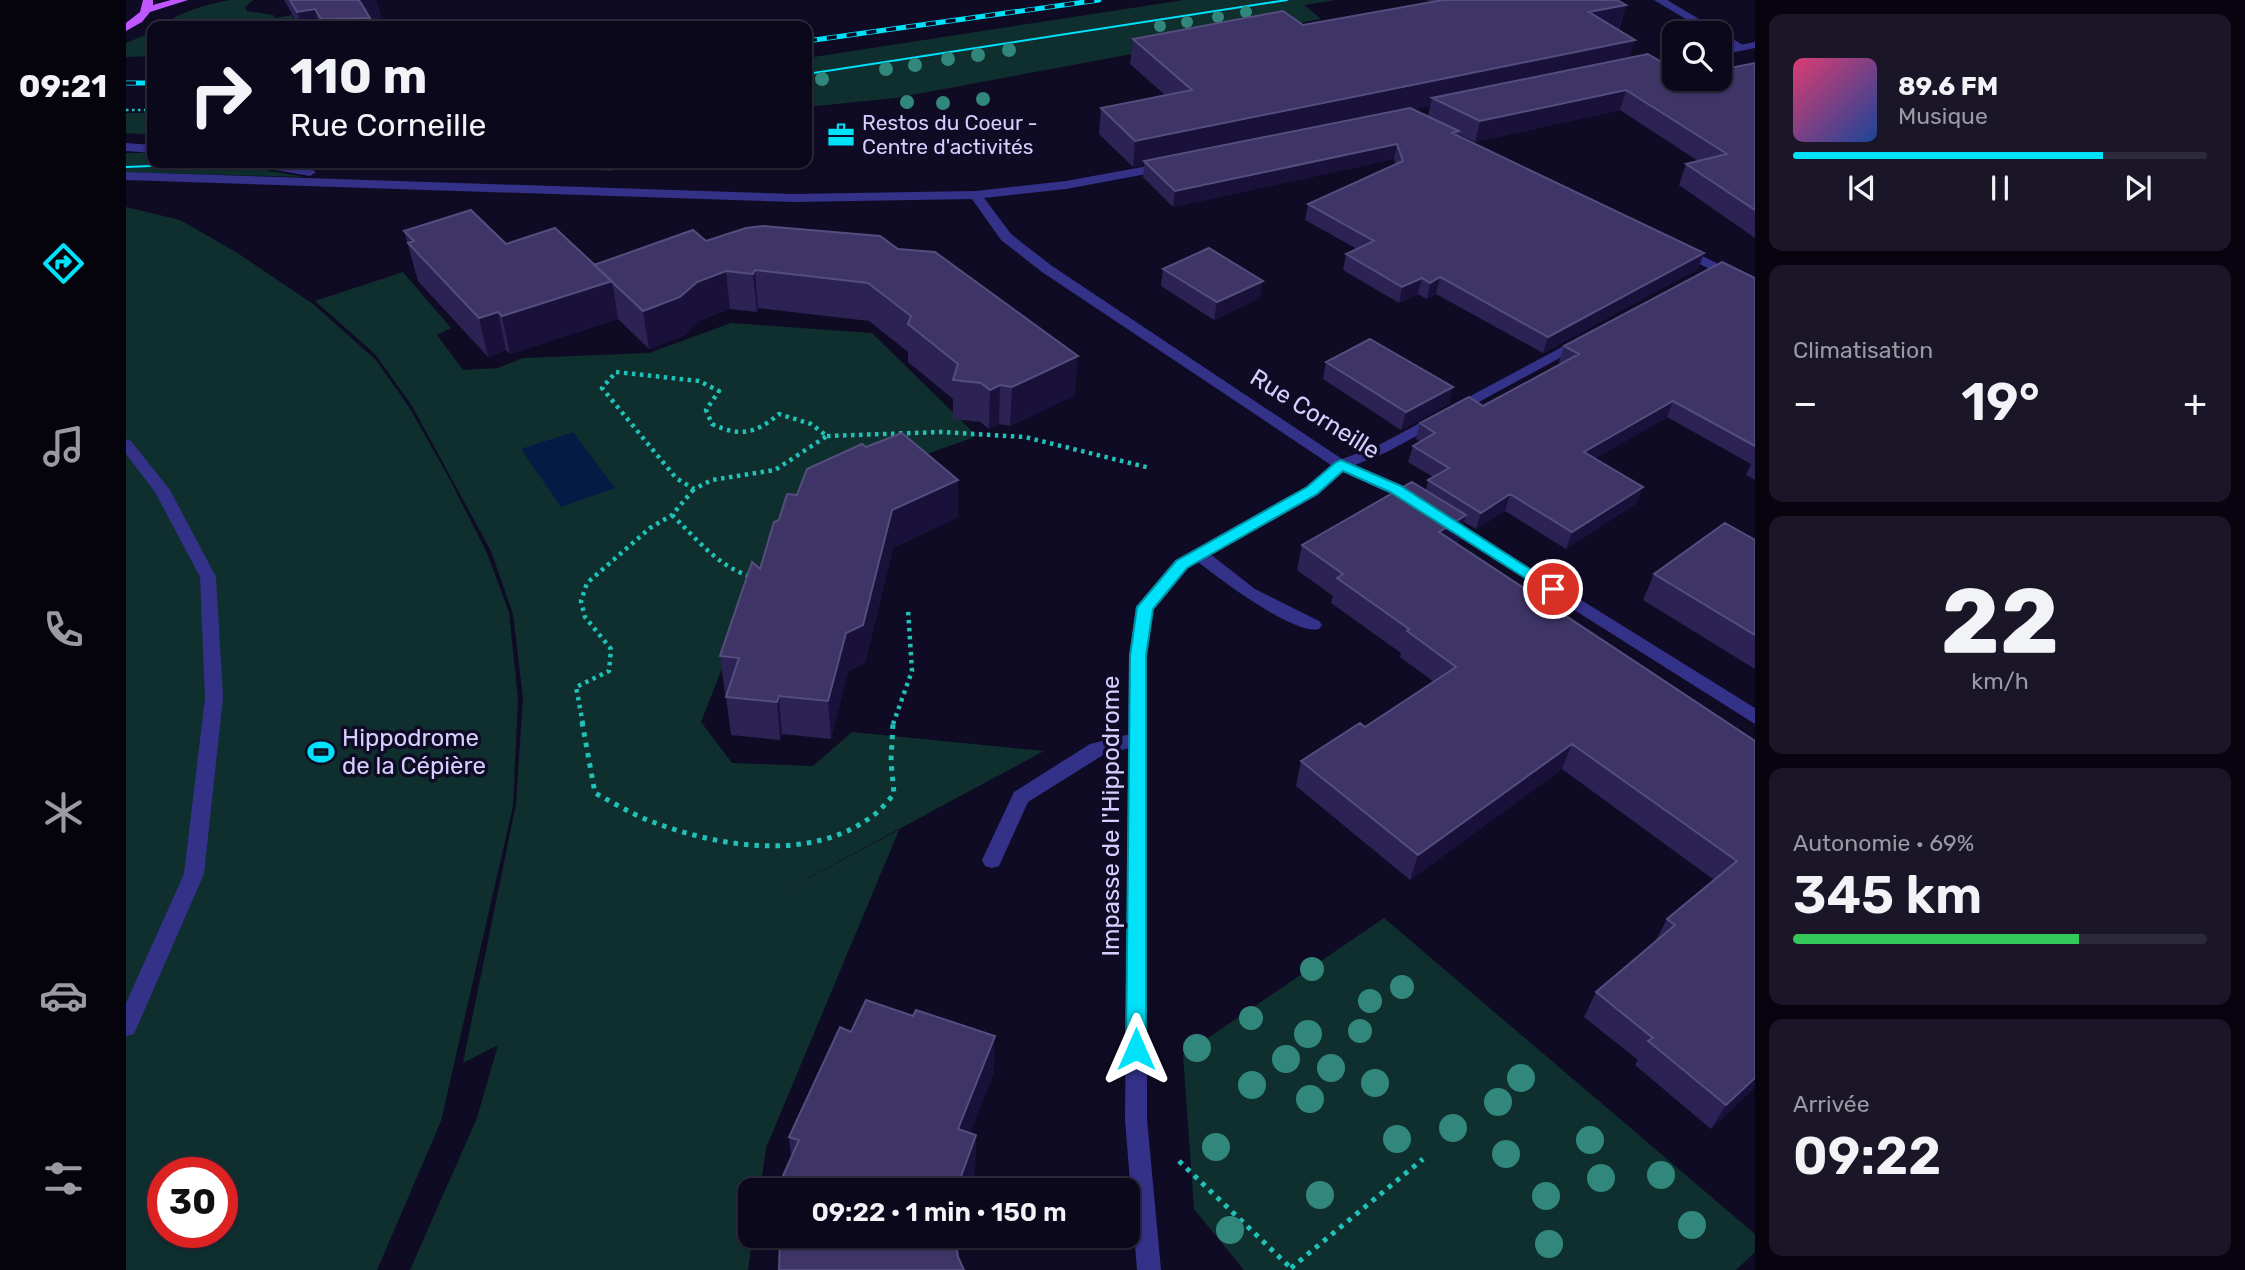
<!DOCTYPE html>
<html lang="fr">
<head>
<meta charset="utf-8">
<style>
  body { margin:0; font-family:Rubik,sans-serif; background:#1a1628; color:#f1f3f6; height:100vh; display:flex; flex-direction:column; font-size:26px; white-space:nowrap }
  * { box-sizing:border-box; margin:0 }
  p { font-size:23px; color:#9a9aa3 }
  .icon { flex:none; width:38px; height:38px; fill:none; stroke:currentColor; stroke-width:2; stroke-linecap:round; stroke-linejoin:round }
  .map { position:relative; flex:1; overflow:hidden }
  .side { display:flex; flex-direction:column; gap:14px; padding:14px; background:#07040f; width:490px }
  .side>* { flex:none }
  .guide { position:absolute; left:21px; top:21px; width:665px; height:147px; border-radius:14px; box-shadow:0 2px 5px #0004,0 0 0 2px #2c293a; background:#0c081b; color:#f1f3f6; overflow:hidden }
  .controls { position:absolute; left:1536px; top:21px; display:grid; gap:14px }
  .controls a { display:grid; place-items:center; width:70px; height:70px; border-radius:14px; background:#0c081b; box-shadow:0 2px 5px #0004,0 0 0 2px #2c293a; font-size:35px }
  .speed { position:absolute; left:21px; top:1157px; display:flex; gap:14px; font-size:35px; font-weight:700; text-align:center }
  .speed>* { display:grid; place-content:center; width:91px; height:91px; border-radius:50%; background:#0c081b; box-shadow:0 2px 5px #0004,0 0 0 2px #2c293a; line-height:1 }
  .speed .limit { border:10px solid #d22; background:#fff; color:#111 }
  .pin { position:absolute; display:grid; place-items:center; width:60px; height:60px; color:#fff; margin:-30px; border:4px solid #fff; border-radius:50%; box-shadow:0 2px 7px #0007 }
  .me { position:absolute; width:77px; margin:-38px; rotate:0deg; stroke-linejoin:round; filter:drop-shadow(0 0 5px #0008) }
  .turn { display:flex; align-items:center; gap:24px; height:147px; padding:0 28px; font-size:32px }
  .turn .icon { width:91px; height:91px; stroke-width:2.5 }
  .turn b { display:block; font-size:49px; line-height:60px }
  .big { font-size:52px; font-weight:600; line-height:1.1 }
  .side .widget { flex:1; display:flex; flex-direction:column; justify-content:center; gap:10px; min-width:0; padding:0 24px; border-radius:14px; background:#1a1628 }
  .side .dial { align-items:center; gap:0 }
  .dial b { font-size:91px; line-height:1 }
  .song { display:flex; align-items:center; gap:21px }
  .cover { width:84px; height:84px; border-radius:10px; background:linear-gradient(135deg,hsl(340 70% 55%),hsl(220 70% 35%)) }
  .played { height:7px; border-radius:4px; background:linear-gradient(90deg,#00e1fa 75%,#2c293a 75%) }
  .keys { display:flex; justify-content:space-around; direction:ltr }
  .heat { display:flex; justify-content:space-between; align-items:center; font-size:38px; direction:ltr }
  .charge { height:10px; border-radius:5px; background:linear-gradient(90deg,#34c759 69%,#2c293a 0) }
  .trip { position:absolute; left:612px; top:1178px; width:402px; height:70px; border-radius:14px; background:#0c081b; box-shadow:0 2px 5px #0004,0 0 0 2px #2c293a; font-weight:600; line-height:70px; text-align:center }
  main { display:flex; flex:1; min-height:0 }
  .tab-bar { display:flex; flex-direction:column; width:126px; justify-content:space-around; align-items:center; background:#05030b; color:#9a9aa3 }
  .tab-bar .icon { width:49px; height:49px }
  .tab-bar .active { color:#00e1fa }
  .tab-bar b { font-size:32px; color:#f1f3f6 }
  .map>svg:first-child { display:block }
  .green { fill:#0e2f2e; fill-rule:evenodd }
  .water { fill:#041c45 }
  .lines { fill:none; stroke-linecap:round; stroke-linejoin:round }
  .path-far2 { stroke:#21c1b7; stroke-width:2.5; stroke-dasharray:2.5 3.5; stroke-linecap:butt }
  .path-far1 { stroke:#21c1b7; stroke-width:4.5; stroke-dasharray:3.5 4.5; stroke-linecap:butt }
  .path { stroke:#21c1b7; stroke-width:5; stroke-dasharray:4.5 6; stroke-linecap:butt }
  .service { fill:#343189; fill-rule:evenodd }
  .minor { fill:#343189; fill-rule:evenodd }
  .primary { fill:#bf56ff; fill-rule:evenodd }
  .tram { stroke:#00e1fa; stroke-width:2 }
  .rail-casing { stroke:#00e1fa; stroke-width:5 }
  .rail { stroke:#100b24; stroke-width:3.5; stroke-dasharray:10; stroke-linecap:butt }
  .tree { fill:#32877c }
  .wall { fill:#2c2254; fill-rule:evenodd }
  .shaded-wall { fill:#191139 }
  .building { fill:#3e3566; stroke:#554d7e; stroke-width:2 }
  .route { fill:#00e1fa; stroke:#0092a2; stroke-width:2 }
  .labels { text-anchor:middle; stroke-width:7; stroke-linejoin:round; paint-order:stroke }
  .far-poi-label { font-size:21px; fill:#d4cfff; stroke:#100b24; text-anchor:start }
  .street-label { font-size:24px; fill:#d4cfff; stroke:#100b24 }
  .poi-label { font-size:24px; fill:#d4cfff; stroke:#100b24; text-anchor:start }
</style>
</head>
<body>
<main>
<nav class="tab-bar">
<b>09:21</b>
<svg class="icon active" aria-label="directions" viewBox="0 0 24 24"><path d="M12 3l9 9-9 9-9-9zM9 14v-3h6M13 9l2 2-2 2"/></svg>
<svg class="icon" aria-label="music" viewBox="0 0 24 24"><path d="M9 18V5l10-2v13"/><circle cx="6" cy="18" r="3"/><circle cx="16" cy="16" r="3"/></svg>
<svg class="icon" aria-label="phone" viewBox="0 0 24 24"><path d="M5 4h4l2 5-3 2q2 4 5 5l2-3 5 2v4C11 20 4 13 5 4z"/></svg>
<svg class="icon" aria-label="climate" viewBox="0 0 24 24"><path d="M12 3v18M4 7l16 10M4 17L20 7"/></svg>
<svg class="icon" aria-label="car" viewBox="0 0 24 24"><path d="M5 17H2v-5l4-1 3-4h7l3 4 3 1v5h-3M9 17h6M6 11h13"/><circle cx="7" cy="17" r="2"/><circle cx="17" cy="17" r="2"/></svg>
<svg class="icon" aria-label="filters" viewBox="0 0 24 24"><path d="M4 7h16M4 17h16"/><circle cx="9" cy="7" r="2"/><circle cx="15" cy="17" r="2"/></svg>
</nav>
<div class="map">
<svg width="1629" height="1270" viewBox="0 0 1629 1270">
  <rect width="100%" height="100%" fill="#100b24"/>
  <path class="green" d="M104,0H127L119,7L121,11L147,15L149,18L166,15L172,26H35C57,11 78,5 104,0Z
    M1058,0H1210L1178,5L1195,19L769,98L681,107V58Z
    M26,32V56L0,57V43Z
    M0,113H26V135L0,133Z
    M0,153H26V163H100L179,177L0,172Z
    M348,163H489L486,171L348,166Z
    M0,207L54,220L110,252L187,304L250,360L283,407L323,478L361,553L383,612L392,699L387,806L315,1121L251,1270H0ZM37,1172H96V1232H37Z
    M277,272L325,328L311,335L337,370L372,368L397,358L523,353L605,323L746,333L851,436L660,505L575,722L606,763L687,766L726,732L918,751L641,900L773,830L640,1148L634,1190H625V1236H627L622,1270H284L351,1118L372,1045L337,1063L390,804L397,698L387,614L365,551L286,406L249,354L189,301Z
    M1258,918L1629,1234V1252L1610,1270H1118L1068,1209L1057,1055Z"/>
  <path class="water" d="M447,432L489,488L435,507L395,449Z"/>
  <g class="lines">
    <path class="path-far2" d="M0,110H26"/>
    <path class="path-far1" d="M490,372L573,381L593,391L580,410L586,424C614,437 629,434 653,414L685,424L701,436L649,470L586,480L568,489L550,478L476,388Z
      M701,436L815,432L899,437L1024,468
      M546,515C571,539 593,568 627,577
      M457,724L450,687L483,671L485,649L459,617L455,601L461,583L524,528L546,515L568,489
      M767,724L786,671L782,609"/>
    <path class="path" d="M456,722L469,793C488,803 507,815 527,822C593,847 684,862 745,817C754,811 761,802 768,794L765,761L767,722
      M1053,1161L1167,1270
      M1165,1268L1297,1159"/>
    <path class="service" d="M1528,0H1541L1622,48L1612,50L1594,41V33H1583Z
      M0,439L5,441L44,490L90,577L97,698L78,874L8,1034L0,1036V1003L58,874L79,698L74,577L29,492L0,454Z
      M1073,549L1079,550L1129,589L1193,621L1196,625L1193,629C1168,636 1088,575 1067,558L1065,554L1067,550Z
      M1012,732L1019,734L1021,739L1019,744L977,755L902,802L873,866L866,868L859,866L856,860L888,792L964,744Z"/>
    <path class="minor" d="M1629,42V48L1594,55V49Z
      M1549,58V64L1514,71L1508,68Z
      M0,143L26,145V153L0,151Z
      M126,163C144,162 175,161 190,172L184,176L132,167Z
      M1038,163L1044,167L1042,170L940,189L858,198L885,234L926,266L1216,459L1251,446L1451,339L1456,338L1463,342L1261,452L1229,465L1275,485L1298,499L1300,503L1298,507H1286L1263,493L1217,472L1192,495L1061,568L1027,608L1021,656V1119L1035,1270H1011L999,1119L1003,656L1010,607L1049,560L1180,487L1205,465L916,272L875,240L846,199L668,202L0,180V172L668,194L850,191L940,181Z
      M1554,245L1629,282V291L1549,252V246Z
      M1315,513L1629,708V724L1309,522L1307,518Z"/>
    <path class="primary" d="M17,0H27V5L45,0H62L24,12L16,22L0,31V23L14,12Z"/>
    <path class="tram" d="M681,74L1161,0
      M0,167L99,163"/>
    <g class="rail-casing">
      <path id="rail" d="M681,41L973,0
        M0,83H26"/>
    </g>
    <use href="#rail" class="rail"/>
  </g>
  <g class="tree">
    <circle cx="1120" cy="12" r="6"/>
    <circle cx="1092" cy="17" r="6"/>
    <circle cx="1061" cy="22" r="6"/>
    <circle cx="1034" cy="26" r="6"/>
    <circle cx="883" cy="50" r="7"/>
    <circle cx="852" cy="55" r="7"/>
    <circle cx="822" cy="59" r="7"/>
    <circle cx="789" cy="65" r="7"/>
    <circle cx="760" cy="69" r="7"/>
    <circle cx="696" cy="79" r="7"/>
    <circle cx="857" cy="99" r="7"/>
    <circle cx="781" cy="102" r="7"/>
    <circle cx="817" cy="103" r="7"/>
    <circle cx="1186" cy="969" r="12"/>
    <circle cx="1276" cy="987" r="12"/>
    <circle cx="1244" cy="1001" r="12"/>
    <circle cx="1125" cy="1018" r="12"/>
    <circle cx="1234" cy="1031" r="12"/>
    <circle cx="1182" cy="1034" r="14"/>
    <circle cx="1071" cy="1048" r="14"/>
    <circle cx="1160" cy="1059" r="14"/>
    <circle cx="1205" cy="1068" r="14"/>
    <circle cx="1395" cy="1078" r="14"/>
    <circle cx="1249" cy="1083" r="14"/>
    <circle cx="1126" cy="1085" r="14"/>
    <circle cx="1184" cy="1099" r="14"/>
    <circle cx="1372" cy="1102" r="14"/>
    <circle cx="1327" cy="1128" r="14"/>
    <circle cx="1271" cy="1139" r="14"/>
    <circle cx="1464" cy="1140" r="14"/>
    <circle cx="1090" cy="1147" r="14"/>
    <circle cx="1380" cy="1154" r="14"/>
    <circle cx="1535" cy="1175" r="14"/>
    <circle cx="1475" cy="1178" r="14"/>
    <circle cx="1194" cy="1195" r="14"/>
    <circle cx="1420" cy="1196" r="14"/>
    <circle cx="1566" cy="1225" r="14"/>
    <circle cx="1104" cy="1230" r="14"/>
    <circle cx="1423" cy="1244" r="14"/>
  </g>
  <path class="wall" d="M158,0H250L255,18L245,20L247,26H173Z
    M1301,0H1491L1500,5L1493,30L1504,57L1549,79L1629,63V238L1553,185L1560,164L1572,161L1494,110L1349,142L1332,134V135L1572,269L1417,353L1310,294L1301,299L1292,294L1273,303L1217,270L1220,254L1231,249L1179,220L1182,204L1270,165L1268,159L1047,207L1017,177L1018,165L1007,167L973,134L975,108L1039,95L1004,64L1007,39L1177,25L1305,3ZM1304,106L1302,116L1287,109Z
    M637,226L949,395L884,426L873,424L863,429L854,422L827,419V399L782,362V352L743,321L632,308L631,312L604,309L575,320L559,335L523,349L492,319L384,354L380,350L362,357L292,281L278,231L380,244L468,265L580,241Z
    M1037,269L1134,298L1088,320L1035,286Z
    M1629,278V480L1620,475L1625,464L1541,417L1470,458L1511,503L1440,549L1379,511L1350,529L1338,522L1333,540L1329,543L1629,741V1087L1585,1129L1509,1065L1512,1060L1458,1017L1470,992L1529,942L1541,919L1588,880L1436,769L1284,880L1170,786L1175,761L1239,727L1308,682L1274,657L1275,653L1205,603L1207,596L1171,570L1176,545L1300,490L1302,480L1307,477L1282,462L1287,446L1294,442L1290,439L1294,423L1357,406L1436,364L1433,362L1438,346Z
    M1200,362L1327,387L1323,404L1275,430L1197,379Z
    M832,517L767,548L739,663L722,671L705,739L656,734L654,740L605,735L600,697L601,694H599L594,656L634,569L653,520Z
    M1629,540V669L1517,600L1528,574Z
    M725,1032L868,1073L844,1133L850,1135L849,1171L842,1190H656L665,1156L663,1137Z"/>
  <path class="shaded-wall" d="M232,0H250L255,18L245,20Z
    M1500,5L1492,30L1463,12Z
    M189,9L193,26H175L171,12Z
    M1509,40L1502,65L1306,98L1304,106L1021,164L1018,161V165L1007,167L1009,141Z
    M1500,90L1494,110L1349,142L1354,121Z
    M1271,144L1268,159L1047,207L1049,191Z
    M1578,253L1572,269L1417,353L1422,337Z
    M629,270L632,308L631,312L627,274Z
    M600,271L604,309L575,320L559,335L523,349L517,311L571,282Z
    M1314,277L1310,294L1301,299L1304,283Z
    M1296,278L1292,294L1273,303L1276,287Z
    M486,281L492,319L384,354L376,316Z
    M1137,281L1134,298L1088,320L1091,302Z
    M372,312L380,350L362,357L353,318Z
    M952,356L949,395L884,426L886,387Z
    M874,385L873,424L863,429L864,390Z
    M1327,387L1323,404L1275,430L1280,412Z
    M1547,401L1541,417L1453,468L1458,452Z
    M832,480V517L767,548L739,663L722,671L705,739L702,701L720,633L766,510Z
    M1517,487L1511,503L1440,549L1446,532Z
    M1384,494L1379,511L1350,529L1355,513Z
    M1340,515L1333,540L1306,557L1313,532Z
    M653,696L656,734L654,740L651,702Z
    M1446,744L1436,769L1284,880L1292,855Z
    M869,1036L868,1073L832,1165V1129Z
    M1629,1078V1087L1585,1129L1600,1105Z
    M850,1135L849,1171L842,1190H830Z"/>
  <path class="building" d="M164,0H233L244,18L195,19L189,9L171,12Z
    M1317,0H1491L1500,5L1463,12L1509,40L1009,141L975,108L1066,90L1007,39L1157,11L1177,25Z
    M1522,54L1549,70V79H1594V70L1629,63V210L1560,164L1601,154L1500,90L1354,121L1306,98Z
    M1284,108L1333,131L1326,133L1578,253L1422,337L1314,277L1304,283L1296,278L1276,287L1220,254L1248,241L1182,204L1277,161L1271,144L1049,191L1018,161Z
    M345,210L380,244L429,228L486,281L376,316L372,312L353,318L282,243L288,241L278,231Z
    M637,226L754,236L772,249L809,252L952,356L886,387L874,385L864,390L855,383L827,380L832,364L782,324L785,316L742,283L629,270L627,274L600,271L571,282L554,297L517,311L468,265L567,230L580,241L620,228Z
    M1083,248L1137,281L1091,302L1037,269Z
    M1596,262L1629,278V446L1547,401L1458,452L1517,487L1446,532L1384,494L1355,513L1302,480L1323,468L1287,446L1309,433L1294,423L1343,397L1357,406L1453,354L1438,346Z
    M1244,339L1327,387L1280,412L1200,362Z
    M776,433L832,480L766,510L737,625L720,633L702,701L653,696L651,702L600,697L613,658L594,656L626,562L634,569L648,522L653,520L661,494L671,495L681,469L736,444L740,447Z
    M1286,482L1340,515L1313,532L1629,741V1078L1600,1105L1522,1041L1527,1038L1470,992L1549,925L1541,919L1611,861L1446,744L1292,855L1175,761L1234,723L1239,727L1330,667L1281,631L1283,629L1211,578L1217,574L1176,545Z
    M1599,523L1629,540V635L1528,574Z
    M740,1000L787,1016L790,1010L869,1036L832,1129L850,1135L830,1190H656V1178L673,1140L663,1137L714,1027L725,1032Z
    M654,1236H829L832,1257L838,1270H653Z"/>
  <path class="route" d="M1215,460L1275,486L1435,589L1427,594L1421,592L1264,492L1217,471L1191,494L1061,568L1027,609L1020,656V1049L1017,1055L1010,1058L1003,1055L1000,1049L1004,656L1011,607L1050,561L1181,487L1210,462Z"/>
  <defs>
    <g id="office-bare" transform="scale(2.1)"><path d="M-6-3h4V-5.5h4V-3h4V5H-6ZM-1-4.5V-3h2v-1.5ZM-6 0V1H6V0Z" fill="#00e1fa" stroke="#100b24" stroke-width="2.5" paint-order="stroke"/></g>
    <g id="stadium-bare" transform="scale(2.1)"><path d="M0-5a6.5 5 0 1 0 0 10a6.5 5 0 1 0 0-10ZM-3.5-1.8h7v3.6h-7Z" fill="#00e1fa" stroke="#100b24" stroke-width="2.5" paint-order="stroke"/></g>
  </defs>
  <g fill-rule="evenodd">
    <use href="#office-bare" x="715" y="135"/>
    <use href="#stadium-bare" x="195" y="752"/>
  </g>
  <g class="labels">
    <g class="far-poi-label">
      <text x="736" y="130">Restos du Coeur -<tspan x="736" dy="24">Centre d'activités</tspan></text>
    </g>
    <g class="street-label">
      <text transform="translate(1189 414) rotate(32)" y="8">Rue Corneille</text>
      <text transform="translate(985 816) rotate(-90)" y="8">Impasse de l'Hippodrome</text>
    </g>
    <g class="poi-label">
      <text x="216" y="746">Hippodrome<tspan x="216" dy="28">de la Cépière</tspan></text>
    </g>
  </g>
</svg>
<div class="controls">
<a><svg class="icon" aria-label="search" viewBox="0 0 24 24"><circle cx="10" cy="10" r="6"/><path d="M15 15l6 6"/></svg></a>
</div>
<div class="speed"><div class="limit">30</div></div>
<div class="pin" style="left:1427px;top:589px;background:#d93025"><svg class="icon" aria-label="arrive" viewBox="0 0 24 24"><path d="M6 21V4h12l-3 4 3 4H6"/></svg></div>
<svg class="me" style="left:1010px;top:1049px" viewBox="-20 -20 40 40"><path d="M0-17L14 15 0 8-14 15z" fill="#00e1fa" stroke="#fff" stroke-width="4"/></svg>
<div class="trip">09:22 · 1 min · 150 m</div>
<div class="guide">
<div class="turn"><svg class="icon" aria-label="right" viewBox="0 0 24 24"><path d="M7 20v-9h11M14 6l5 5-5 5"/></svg><div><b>110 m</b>Rue Corneille</div></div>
</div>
</div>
<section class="side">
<div class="widget">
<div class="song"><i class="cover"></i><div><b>89.6 FM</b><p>Musique</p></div></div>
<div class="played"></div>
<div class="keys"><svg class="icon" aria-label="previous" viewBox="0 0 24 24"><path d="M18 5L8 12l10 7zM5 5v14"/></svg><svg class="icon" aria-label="pause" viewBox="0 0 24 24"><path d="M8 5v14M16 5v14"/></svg><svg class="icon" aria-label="next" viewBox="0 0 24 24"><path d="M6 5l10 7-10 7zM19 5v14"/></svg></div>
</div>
<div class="widget"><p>Climatisation</p>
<div class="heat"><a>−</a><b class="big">19°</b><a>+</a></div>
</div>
<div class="widget dial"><b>22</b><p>km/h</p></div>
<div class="widget"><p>Autonomie · 69%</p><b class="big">345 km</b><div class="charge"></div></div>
<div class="widget"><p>Arrivée</p><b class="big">09:22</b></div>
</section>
</main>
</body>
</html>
